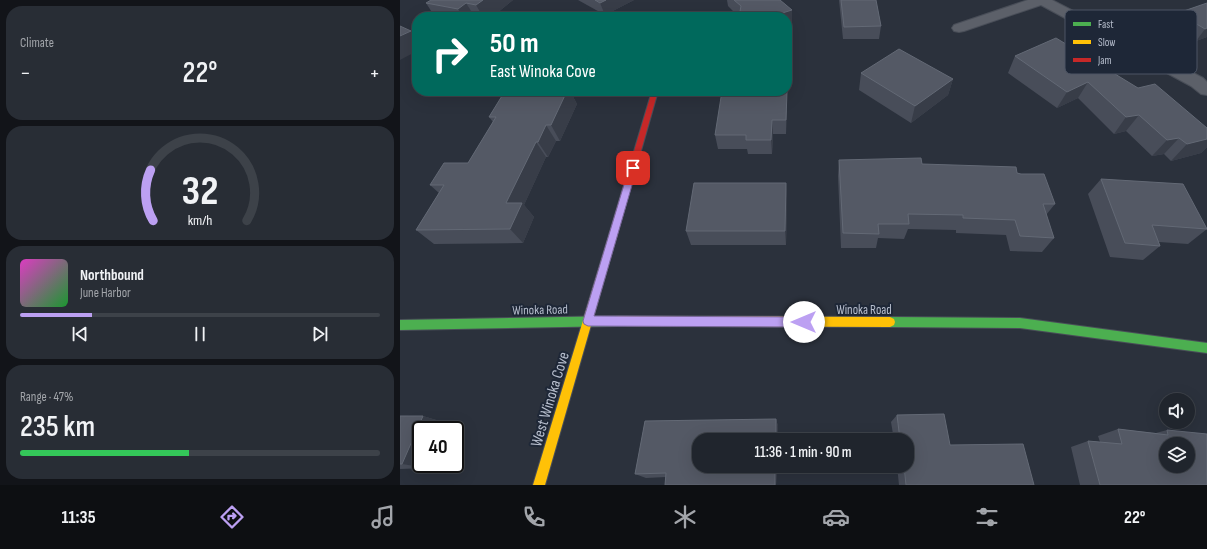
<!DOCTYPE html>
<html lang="en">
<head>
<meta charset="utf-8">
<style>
  body { margin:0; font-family:"Sofia Sans Condensed",sans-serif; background:#282d35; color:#f1f3f6; height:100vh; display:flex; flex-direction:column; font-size:15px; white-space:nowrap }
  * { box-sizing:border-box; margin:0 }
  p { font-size:13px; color:#a2a5aa }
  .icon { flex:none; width:22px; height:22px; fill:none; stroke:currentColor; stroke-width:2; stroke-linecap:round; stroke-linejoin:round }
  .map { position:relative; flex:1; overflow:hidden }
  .side { display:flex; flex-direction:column; gap:6px; padding:6px; background:#121419; width:400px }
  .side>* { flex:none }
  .top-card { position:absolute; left:12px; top:12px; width:380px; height:84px; border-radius:16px; box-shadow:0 4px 16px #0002,0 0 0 1px #3d4249; background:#00695c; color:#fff; overflow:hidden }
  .tools { position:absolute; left:759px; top:393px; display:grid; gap:8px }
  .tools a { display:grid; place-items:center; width:36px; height:36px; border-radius:50%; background:#20252d; box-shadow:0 4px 16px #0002,0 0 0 1px #3d4249; font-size:20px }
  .speed { position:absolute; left:12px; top:421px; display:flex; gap:8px; font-size:20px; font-weight:700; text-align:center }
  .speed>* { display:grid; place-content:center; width:52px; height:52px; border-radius:50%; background:#20252d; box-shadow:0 4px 16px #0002,0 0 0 1px #3d4249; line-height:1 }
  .speed .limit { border:2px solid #111; border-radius:6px; background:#fff; color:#111 }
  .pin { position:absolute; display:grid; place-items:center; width:34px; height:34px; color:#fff; margin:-17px; border-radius:8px; box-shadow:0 2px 6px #0006 }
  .me { position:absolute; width:44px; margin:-22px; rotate:270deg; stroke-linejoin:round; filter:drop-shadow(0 0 3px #0008) }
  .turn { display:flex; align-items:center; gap:14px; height:84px; padding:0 12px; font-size:18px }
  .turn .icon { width:52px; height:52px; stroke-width:2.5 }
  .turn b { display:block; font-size:28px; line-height:34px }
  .big { font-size:30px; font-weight:600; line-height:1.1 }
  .side .tile { flex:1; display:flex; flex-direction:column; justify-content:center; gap:6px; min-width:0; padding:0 14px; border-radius:16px; background:#282d35 }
  .side .dial { align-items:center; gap:0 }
  .dial svg { height:104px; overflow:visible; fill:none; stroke:#3d4249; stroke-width:7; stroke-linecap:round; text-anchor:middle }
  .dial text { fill:#f1f3f6; stroke:none }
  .song { display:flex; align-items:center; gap:12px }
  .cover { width:48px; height:48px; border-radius:6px; background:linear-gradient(135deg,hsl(310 70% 55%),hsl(130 70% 35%)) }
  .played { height:4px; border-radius:2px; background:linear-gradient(90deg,#bca0f2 20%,#3d4249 20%) }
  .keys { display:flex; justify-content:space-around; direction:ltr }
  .heat { display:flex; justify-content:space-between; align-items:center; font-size:22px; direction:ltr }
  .charge { height:6px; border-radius:3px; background:linear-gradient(90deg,#34c759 47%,#3d4249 0) }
  .trip { position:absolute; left:292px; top:433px; width:222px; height:40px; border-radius:16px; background:#20252d; box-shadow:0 4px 16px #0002,0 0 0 1px #3d4249; font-weight:600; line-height:40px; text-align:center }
  .tabs { display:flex; height:64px; justify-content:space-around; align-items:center; background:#0d0f12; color:#a2a5aa }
  .tabs .icon { width:28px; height:28px }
  .tabs .active { color:#bca0f2 }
  .tabs b { font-size:18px; color:#f1f3f6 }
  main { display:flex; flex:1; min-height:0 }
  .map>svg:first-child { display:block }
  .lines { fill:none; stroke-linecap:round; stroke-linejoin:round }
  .street-casing { stroke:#494e58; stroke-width:2 }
  .fast-casing { stroke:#494e58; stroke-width:2 }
  .slow-casing { stroke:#494e58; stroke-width:2 }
  .jam-casing { stroke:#494e58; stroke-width:2 }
  .street { fill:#5c6069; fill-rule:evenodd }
  .fast { fill:#4caf50; fill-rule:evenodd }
  .slow { fill:#ffc107; fill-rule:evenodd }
  .jam { fill:#c62828; fill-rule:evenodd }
  .wall { fill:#484d59 }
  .shaded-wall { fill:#383d48 }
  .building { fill:#545965; stroke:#636975; fill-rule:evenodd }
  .route { fill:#bca0f2; stroke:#7a689d }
  .labels { text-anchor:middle; stroke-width:4; stroke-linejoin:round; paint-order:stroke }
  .street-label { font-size:13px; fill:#b6bdcc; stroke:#1e2737 }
  .near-street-label { font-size:16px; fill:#b6bdcc; stroke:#1e2737 }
  .key { fill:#1e2737; stroke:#4c5464; stroke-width:1 }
  .key-label { font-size:11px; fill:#b6bdcc }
</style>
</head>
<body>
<main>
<section class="side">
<div class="tile"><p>Climate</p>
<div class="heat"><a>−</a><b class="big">22°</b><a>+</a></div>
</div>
<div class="tile dial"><svg viewBox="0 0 100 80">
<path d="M14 69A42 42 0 1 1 86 69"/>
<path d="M14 69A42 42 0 0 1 12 30" stroke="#bca0f2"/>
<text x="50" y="56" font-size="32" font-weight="700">32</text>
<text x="50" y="72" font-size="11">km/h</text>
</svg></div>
<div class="tile">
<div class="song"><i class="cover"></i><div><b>Northbound</b><p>June Harbor</p></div></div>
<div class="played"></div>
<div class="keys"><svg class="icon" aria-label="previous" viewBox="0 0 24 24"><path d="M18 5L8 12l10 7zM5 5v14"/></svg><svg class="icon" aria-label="pause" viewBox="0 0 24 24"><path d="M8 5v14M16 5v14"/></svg><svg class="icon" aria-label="next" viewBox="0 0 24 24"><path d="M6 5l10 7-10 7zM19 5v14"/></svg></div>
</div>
<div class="tile"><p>Range · 47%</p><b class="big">235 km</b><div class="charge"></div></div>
</section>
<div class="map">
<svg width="807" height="485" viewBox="0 0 807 485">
  <rect width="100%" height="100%" fill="#2b313c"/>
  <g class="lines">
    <g class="street-casing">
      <path id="street" d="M628,0H652L803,78L807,82V95L801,94L791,86L641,5L564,31L559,32L554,31L552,28L554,25Z"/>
    </g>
    <g class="fast-casing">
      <path id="fast" d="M218,316L222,318L223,321L222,324L218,326L0,330V320Z
        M490,317L620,318L807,343V353L620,328L490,327L486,325L485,322L486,319Z"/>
    </g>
    <g class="slow-casing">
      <path id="slow" d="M213,231L216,232L217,235L145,485H133L209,235L210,232Z
        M218,316L490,317L494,319L495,322L494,325L490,327L218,326L214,324L213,321L214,318Z"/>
    </g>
    <g class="jam-casing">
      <path id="jam" d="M252,91H258L217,235L216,238H210L209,235Z"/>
    </g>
    <use href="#street" class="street"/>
    <use href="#fast" class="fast"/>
    <use href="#slow" class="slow"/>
    <use href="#jam" class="jam"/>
  </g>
  <path class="wall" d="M113,0L92,17H35L26,3Z
    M178,0H234L205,15Z
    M327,0H380L392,25L387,26V17H339L328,6Z
    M439,0H476L481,26L479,39H443Z
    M807,3V37L796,41L769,25L778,13Z
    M615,56L738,88L807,128V147L801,153L771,161L764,154L752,156L726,131L714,134L678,98L657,108L608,73Z
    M461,73L553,79L548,95L511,123L459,90Z
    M105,91H170L177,104L160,141H156L148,157H146L124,205L134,217L123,243L34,244L16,230L39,193L30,185L68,163L93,122L89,117Z
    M387,102L386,134H373L372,154H348L347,149H318L315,135Z
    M439,160L522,164L617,173L655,204L646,215L654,238L642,252L610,251L606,235L556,233V230L508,229L504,239L478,238L476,248H441L438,176Z
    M701,179L807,229L788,244L759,242L760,246L743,260L710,257L688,194Z
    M386,183L387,199L386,245H291L286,231Z
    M497,415L550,445L634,485H499L497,466H507V440H494L491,422Z
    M0,416H23L46,423L27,468L0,469Z
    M376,419L378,426L377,440H299V466H377L376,485H265L266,477L246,478L235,474L245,421Z
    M718,429L756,433L767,430L807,485H680L671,447L688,441L700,442L698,436Z"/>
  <path class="shaded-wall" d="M83,0H113L92,17H83L76,5Z
    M206,0H234L205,15L200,3Z
    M66,3L75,17H63L58,9Z
    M392,10V25L387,26V17H379V14Z
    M807,28V37L796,41L805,29Z
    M11,31L17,39V51L0,60V36Z
    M553,79L548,95L511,123L515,106Z
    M688,82L678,98L657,108L667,92Z
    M167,91H170L177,104L160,141L151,125Z
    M387,91V102L386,134V120Z
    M739,115L726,131L714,134L726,117Z
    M372,120L373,134L372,154L371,140Z
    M146,125L156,141L148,157L138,142Z
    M779,138L764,154L752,156L767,140Z
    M807,139V147L801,153L771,161L787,144Z
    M136,142L146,157L124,205L134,217L123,243L110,229L106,203Z
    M386,183L387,199L386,245L385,231Z
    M23,416L46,423L43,430H21V464H29L27,468L2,464Z
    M376,419L378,426L377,440H376Z
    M375,466H377L376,485H375Z"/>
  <path class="building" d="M31,0H83L76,5L66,3L58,9L26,3Z
    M195,0H206L200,3Z
    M334,0H380L392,10L379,14V17H339L341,6Z
    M441,0H476L481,26L444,27Z
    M807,3V28L805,29L778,13Z
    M183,16L182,17H142Z
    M0,26L11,31L0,36Z
    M656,38L738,88L755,84L807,128V139L787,144L779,138L767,140L739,115L726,117L688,82L667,92L615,56Z
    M499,49L553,79L515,106L461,73Z
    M105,91H167L151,125H146L138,142H136L106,203H122L110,229L16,230L44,185H30L44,163H68L96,117H89Z
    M322,91H387L386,120H372L371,140H346V135H315Z
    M521,158L522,164L616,167L617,173L621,174H644L655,204H643L654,238L620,236L615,220L563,218V215L508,214L509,224H478L479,234L443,233L439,160Z
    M701,179L783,184L807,229L752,225L760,246L725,243Z
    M294,183H386L385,231H286Z
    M544,414L550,445L623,444L634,485H506L504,466H507V440H500L497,415Z
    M0,416H23L2,464H0Z
    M376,419V440H299V466H375V485H265L266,473L235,474L245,421Z
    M718,429L768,435L767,430L807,434V485H700L688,441L722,444ZM766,444H788V466H766Z"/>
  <path class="route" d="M233,165L237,168L194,316L404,317L408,319L409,322L408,325L404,327L188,326L184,324L183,321L229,168Z"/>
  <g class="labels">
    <g class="street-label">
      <text transform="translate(140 309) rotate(-1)" y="5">Winoka Road</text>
      <text x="464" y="314">Winoka Road</text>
    </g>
    <g class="near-street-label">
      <text transform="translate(149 399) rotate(-73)" y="6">West Winoka Cove</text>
    </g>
  </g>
  <rect x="665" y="10" width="132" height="64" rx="6" class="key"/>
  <rect x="673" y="22" width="18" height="4" fill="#4caf50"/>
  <rect x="673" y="40" width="18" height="4" fill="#ffc107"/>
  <rect x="673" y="58" width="18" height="4" fill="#c62828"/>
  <g class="key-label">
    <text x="698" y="28">Fast</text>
    <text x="698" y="46">Slow</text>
    <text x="698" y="64">Jam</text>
  </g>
</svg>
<div class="tools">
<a><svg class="icon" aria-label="sound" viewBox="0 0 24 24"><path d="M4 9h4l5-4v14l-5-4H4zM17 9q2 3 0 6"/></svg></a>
<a><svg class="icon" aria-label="layers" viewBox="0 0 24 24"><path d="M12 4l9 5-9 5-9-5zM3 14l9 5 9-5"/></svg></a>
</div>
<div class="speed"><div class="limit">40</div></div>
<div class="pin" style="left:233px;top:168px;background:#d93025"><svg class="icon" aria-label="arrive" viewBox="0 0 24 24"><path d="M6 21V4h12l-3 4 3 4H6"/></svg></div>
<svg class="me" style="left:404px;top:322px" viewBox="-20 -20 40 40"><circle r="19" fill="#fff"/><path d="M0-13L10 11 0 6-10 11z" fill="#bca0f2"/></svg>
<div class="trip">11:36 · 1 min · 90 m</div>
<div class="top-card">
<div class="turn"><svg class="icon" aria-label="right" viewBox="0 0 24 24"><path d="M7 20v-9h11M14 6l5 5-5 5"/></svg><div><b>50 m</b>East Winoka Cove</div></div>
</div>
</div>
</main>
<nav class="tabs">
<b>11:35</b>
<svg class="icon active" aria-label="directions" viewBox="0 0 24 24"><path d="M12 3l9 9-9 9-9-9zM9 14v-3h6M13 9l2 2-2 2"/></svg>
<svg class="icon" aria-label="music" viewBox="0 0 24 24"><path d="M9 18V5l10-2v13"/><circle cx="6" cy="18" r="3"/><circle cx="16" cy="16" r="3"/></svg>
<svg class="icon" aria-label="phone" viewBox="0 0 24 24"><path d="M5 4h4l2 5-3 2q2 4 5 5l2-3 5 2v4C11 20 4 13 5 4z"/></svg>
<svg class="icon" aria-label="climate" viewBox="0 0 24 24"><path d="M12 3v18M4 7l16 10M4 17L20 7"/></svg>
<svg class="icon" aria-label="car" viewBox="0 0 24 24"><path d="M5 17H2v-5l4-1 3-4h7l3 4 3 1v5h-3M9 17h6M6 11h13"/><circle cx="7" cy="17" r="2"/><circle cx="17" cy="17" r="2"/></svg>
<svg class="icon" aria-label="filters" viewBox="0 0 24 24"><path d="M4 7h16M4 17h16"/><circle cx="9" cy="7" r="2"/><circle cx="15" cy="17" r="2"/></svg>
<b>22°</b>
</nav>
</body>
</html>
